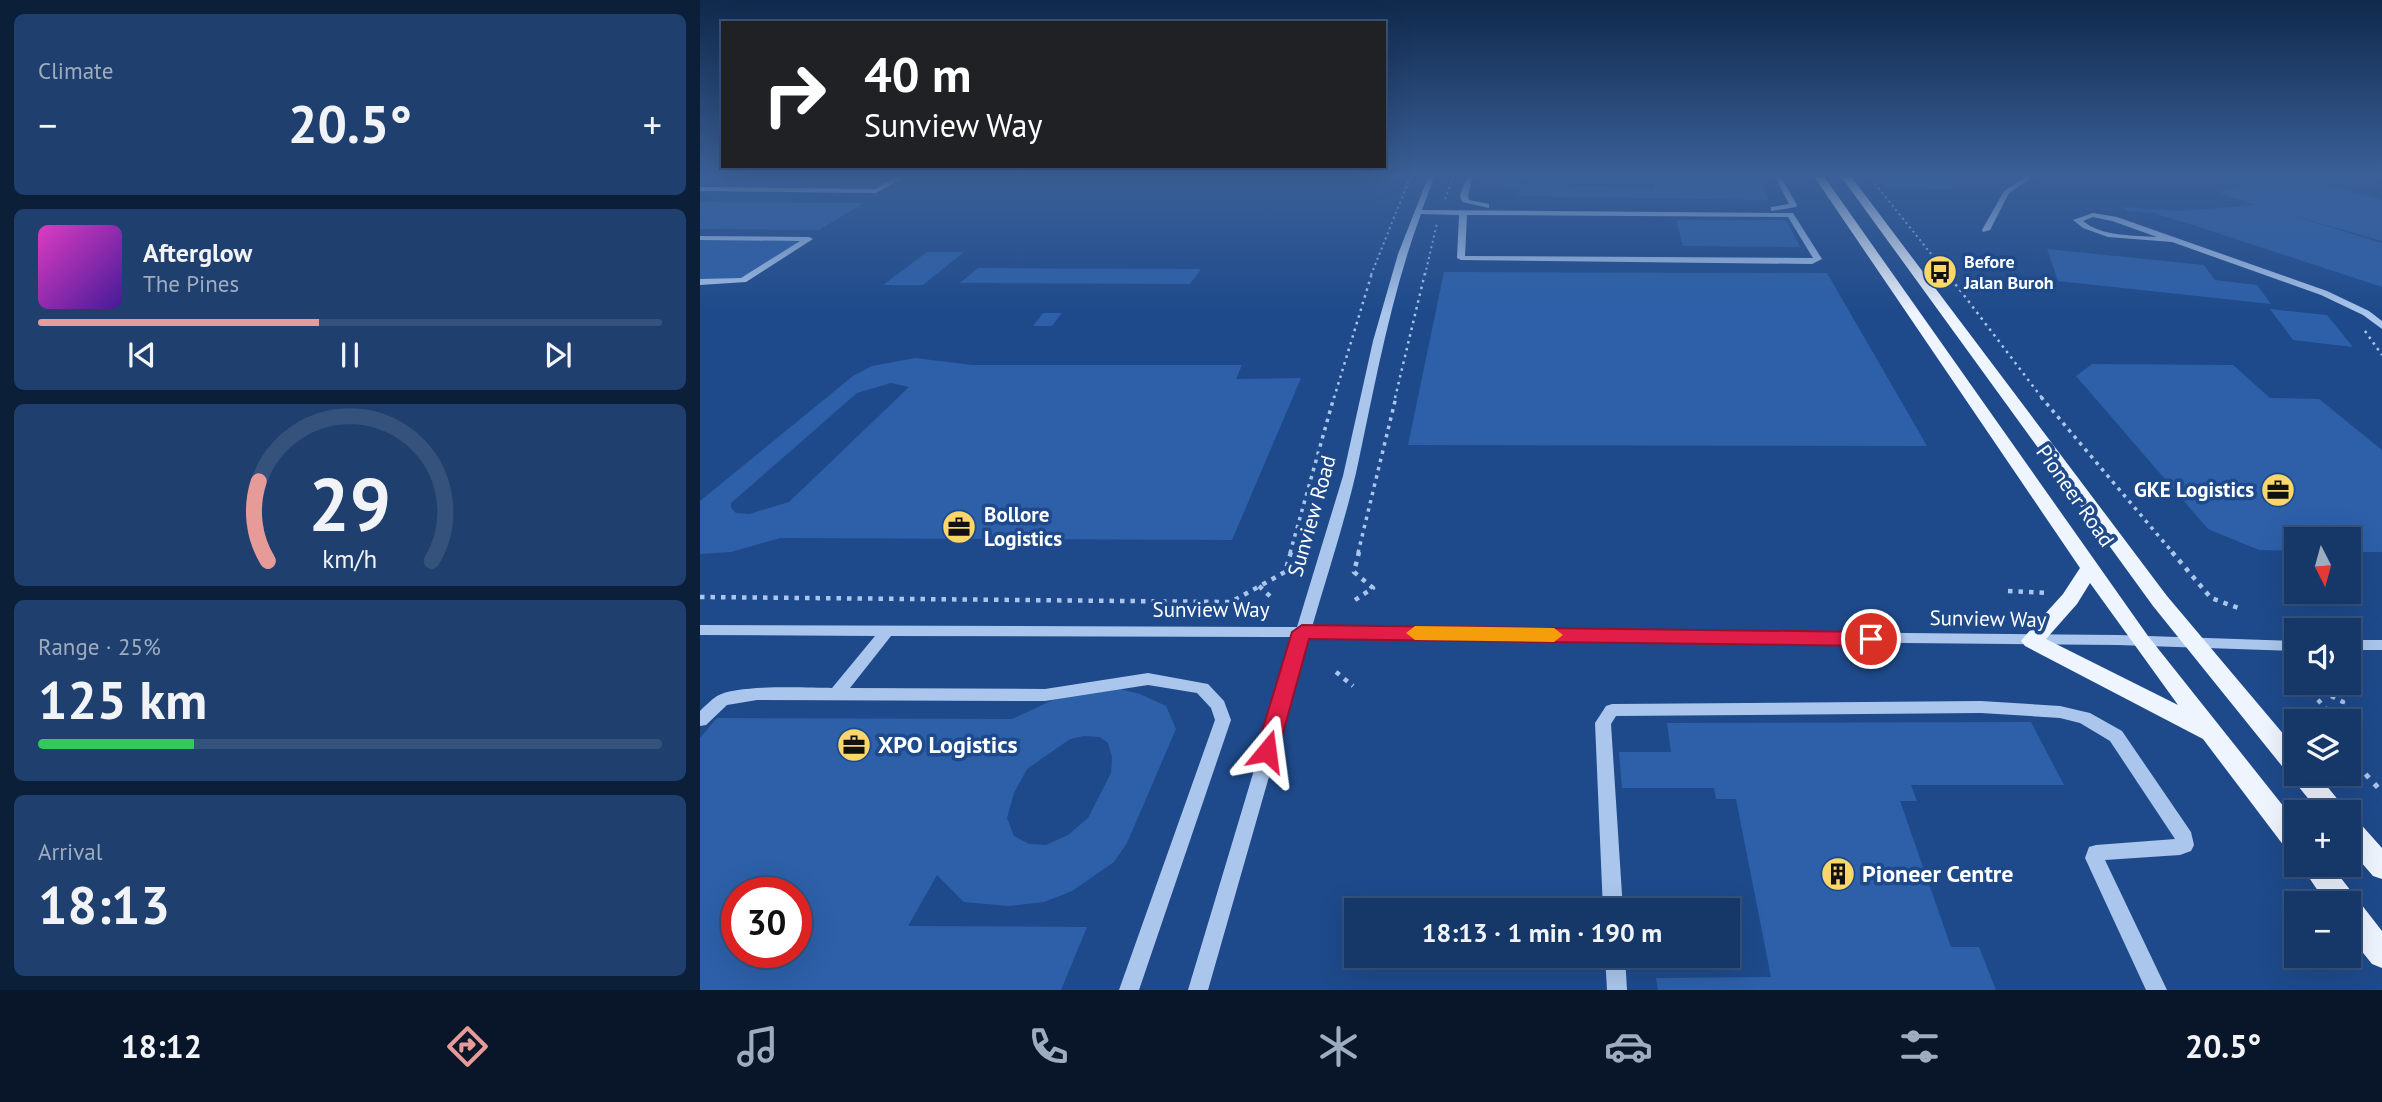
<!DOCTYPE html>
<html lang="en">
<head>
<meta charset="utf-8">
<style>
  body { margin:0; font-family:"PT Sans",sans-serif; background:#1f3f6e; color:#f1f3f6; height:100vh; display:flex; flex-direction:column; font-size:26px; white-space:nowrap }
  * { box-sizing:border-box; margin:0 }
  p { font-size:23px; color:#9eacc0 }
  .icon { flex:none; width:38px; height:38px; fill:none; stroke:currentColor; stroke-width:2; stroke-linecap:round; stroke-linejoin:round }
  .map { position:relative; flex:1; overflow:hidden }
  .drawer { display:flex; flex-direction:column; gap:14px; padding:14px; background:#0c1f39; width:700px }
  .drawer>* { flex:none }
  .top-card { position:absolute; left:21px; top:21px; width:665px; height:147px; border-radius:0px; box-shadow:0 7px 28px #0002,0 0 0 2px #35527c; background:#202124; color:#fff; overflow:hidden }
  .needle { width:46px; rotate:174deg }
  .tools { position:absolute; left:1584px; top:527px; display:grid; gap:14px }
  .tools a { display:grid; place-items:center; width:77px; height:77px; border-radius:0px; background:#163868; box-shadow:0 7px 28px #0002,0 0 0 2px #35527c; font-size:35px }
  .speed { position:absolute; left:21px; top:877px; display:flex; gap:14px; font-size:35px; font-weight:700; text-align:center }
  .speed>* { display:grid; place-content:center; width:91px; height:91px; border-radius:50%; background:#163868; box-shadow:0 7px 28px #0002,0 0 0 2px #35527c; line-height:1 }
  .speed .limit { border:10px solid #d22; background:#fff; color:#111 }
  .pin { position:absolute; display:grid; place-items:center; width:60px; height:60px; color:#fff; margin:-30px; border:4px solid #fff; border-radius:50%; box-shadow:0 2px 7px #0007 }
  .me { position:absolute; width:77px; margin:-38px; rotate:16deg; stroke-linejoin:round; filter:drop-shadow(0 0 5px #0008) }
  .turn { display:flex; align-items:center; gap:24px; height:147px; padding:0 28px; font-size:32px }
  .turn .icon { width:91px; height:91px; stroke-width:2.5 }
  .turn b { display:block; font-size:49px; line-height:60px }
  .big { font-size:52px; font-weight:600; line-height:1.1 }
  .drawer .widget { flex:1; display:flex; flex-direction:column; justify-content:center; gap:10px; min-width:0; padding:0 24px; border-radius:10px; background:#1f3f6e }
  .drawer .dial { align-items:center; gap:0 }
  .dial svg { height:182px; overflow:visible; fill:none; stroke:#35527c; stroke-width:7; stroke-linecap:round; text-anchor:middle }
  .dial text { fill:#f1f3f6; stroke:none }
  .song { display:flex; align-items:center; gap:21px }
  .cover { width:84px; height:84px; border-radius:10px; background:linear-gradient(135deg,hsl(310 70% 55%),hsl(260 70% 35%)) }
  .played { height:7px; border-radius:4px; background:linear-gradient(90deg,#e69b98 45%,#35527c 45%) }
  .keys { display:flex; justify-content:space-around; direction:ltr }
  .heat { display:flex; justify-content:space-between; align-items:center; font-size:38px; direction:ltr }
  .charge { height:10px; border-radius:5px; background:linear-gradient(90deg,#34c759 25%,#35527c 0) }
  .trip { position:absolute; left:644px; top:898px; width:396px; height:70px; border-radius:0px; background:#163868; box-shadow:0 7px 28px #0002,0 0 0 2px #35527c; font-weight:600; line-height:70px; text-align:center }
  .menu { display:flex; height:112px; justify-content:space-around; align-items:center; background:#09162a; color:#9eacc0 }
  .menu .icon { width:49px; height:49px }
  .menu .on { color:#e69b98 }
  .menu b { font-size:32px; color:#f1f3f6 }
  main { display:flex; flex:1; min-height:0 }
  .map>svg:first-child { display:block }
  .building { fill:#2d60a9; fill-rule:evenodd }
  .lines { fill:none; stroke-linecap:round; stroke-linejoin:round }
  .path-far4 { stroke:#aac6ec; stroke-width:2; stroke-dasharray:2 3.5; stroke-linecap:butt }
  .path-far3 { stroke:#aac6ec; stroke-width:2.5; stroke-dasharray:2.5 4.5; stroke-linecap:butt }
  .path-far2 { stroke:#aac6ec; stroke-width:3.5; stroke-dasharray:3.5 5; stroke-linecap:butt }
  .path-far1 { stroke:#aac6ec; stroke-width:4.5; stroke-dasharray:4.5 6; stroke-linecap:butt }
  .path { stroke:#aac6ec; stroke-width:5; stroke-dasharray:5 8; stroke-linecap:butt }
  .minor { fill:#aac6ec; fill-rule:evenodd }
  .major { fill:#eff5ff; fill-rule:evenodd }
  .route { fill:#e11d48; stroke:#92132f; stroke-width:2 }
  .slow { fill:#f59e0b }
  .labels { text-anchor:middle; stroke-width:7; stroke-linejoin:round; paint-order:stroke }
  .far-poi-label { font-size:18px; font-weight:bold; fill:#fff; stroke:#1e4a8b; text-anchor:start }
  .poi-label { font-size:21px; font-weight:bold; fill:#fff; stroke:#1e4a8b; text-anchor:end }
  .street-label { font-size:21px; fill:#fff; stroke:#1e4a8b }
  .near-poi-label { font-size:24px; font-weight:bold; fill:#fff; stroke:#1e4a8b; text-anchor:start }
</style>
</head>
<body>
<main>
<section class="drawer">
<div class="widget"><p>Climate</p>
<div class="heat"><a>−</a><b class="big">20.5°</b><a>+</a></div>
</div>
<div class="widget">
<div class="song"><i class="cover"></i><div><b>Afterglow</b><p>The Pines</p></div></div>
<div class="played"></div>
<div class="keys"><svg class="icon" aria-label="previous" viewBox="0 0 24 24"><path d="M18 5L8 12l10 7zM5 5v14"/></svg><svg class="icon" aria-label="pause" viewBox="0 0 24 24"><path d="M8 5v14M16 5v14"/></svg><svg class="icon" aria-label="next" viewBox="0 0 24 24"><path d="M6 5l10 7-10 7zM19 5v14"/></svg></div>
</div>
<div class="widget dial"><svg viewBox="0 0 100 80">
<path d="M14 69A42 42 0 1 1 86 69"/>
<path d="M14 69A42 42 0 0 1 10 34" stroke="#e69b98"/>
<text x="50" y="56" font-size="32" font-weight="700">29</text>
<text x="50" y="72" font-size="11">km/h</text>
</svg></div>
<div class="widget"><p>Range · 25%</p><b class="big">125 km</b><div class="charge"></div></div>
<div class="widget"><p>Arrival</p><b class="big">18:13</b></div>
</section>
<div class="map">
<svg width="1682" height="990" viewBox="0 0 1682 990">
  <rect width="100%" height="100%" fill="#1e4a8b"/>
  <path class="building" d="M7,175H202L179,189L15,188L23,184L0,186V178Z
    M954,175H1059L1068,200L818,196L820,188L801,187L802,183L954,188Z
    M1177,175H1243L1255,189L1187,188Z
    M1573,175H1589L1682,200V241L1574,210L1682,243V287L1493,225L1453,213L1427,211L1423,207L1479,211L1558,205L1518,193Z
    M0,202L164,203L119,230L0,229Z
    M976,220H1086L1100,247L983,246Z
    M0,240H103L40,279H0Z
    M1347,249L1504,265L1515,280L1557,285L1571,304L1358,281Z
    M227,252H264L223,285H183Z
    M278,268L501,269L490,284L260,283Z
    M744,272L1127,273L1227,446L708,445Z
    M1570,309L1627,315L1653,347L1593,340Z
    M343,313H362L352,326H333Z
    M215,358L272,365H542L536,379L601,378L532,540L80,538L31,552L0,554V501L153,376L172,366ZM191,383L209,387L89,502L49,514L36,513L31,508V503L157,393Z
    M1392,364L1533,365L1570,398L1619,399L1682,450V552H1648V539H1596V551L1559,550L1508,529L1376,376Z
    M415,688L440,694L466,706L476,729L427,843L414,862L372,891L344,902L309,906L264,902L237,875L208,926L387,927L361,990H0V738L17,718L312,719L353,700L390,690ZM384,736L400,737L408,743L412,757L411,773L388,818L368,835L346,845L329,844L314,836L307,818L314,793L327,769L370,739ZM37,892H96V952H37Z
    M1331,722L1364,785H1211L1217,801H1200L1251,947H1279L1296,990H958L956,978L1071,977L1036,799H1016L1014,788H922L919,752H971L967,723Z"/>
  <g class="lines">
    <path class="path-far4" d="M1168,175L1248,275
      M745,199L753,177
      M671,275L711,175
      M725,275L737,223"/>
    <path class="path-far3" d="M1247,273L1342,398
      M1665,331L1682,355
      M634,398L672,273
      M695,398L725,273"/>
    <path class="path-far2" d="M1341,397L1473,553
      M590,553L634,397
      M658,553L696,397"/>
    <path class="path-far1" d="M1472,552L1511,598L1541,609
      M559,586L573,599
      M1308,591L1349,593
      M0,597L531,602L585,572L591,552
      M655,600L673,588L654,572L659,552
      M636,672L653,686
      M1603,682L1643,702L1633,721
      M1604,684L1634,718"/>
    <path class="path" d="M1648,755L1682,792"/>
    <path class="minor" d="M200,175H209L176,193L0,191V187L175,189Z
      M729,175H735L722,210L1090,213H1093L1122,259L1112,264L761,260L757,258L759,215L721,214C690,298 675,385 656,473C644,524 627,576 612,627L1418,635L1596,641V651L1418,645L609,637L508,990H488L594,637L191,636L150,688L345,689L448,673L508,684L524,701L531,720L439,990H419L515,720L511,708L497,693L448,685L345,701L57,700L27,705L6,725L0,726V711C5,706 11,700 17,696C38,684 107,688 132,688L175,636L0,635V625L597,627L643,476L673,341L698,254ZM767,215L1088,217L1113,258L765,256Z
      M767,175H773L768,196L769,200L789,204V208L762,202L760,196Z
      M1074,175H1080L1097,205L1096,207L1071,211V207L1089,204Z
      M1328,175H1336L1309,193L1290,230L1283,232L1282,230L1304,191Z
      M1393,213L1417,217L1627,291L1669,311L1682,321V329L1663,315L1621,295L1472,242L1408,237L1383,228L1373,220ZM1393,217L1412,221L1457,237C1432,235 1403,237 1383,221Z
      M0,236L109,237L113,239L46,282L0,285V279L41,278L100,241L0,240Z
      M1648,640H1682V650H1648Z
      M1281,701L1360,706L1390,713L1422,731L1491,832L1494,845L1491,851L1480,855L1405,860L1467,990H1446L1385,858L1389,847L1396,845L1475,839L1410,741L1380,723L1360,718L1281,713L916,716L911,724L923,910H903L895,723L906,706L912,704Z
      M905,956H925L927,990H907Z"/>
    <path class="major" d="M1113,175H1123L1448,636L1596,822V854L1587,850L1503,739L1325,646L1321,641L1325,636L1363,594L1380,568ZM1390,583L1478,705L1346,639L1377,604Z
      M1140,175H1150L1467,596L1596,749V774H1617L1648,812H1619L1453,606Z
      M1648,817L1657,820L1682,848V879L1673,876L1648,847Z
      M1600,864H1630L1682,931V968L1672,964L1648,934V903H1626Z"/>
  </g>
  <linearGradient id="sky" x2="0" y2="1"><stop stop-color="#10294c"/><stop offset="0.56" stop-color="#3b6098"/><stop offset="1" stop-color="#3b6098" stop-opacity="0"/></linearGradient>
  <rect width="1682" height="314" fill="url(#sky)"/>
  <path class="route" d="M602,625L1171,632L1181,639L1171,646L609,639L578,751L575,757L567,760L560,757L556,751L592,632Z"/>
  <path class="slow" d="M715,626L854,628L863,635L854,642L715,640L706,633Z"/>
  <defs>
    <g id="bus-disc" transform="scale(1.75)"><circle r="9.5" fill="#fbd669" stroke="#1e4a8b"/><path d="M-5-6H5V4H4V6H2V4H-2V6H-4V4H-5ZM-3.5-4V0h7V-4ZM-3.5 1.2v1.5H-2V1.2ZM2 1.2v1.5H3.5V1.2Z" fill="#111"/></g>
    <g id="office-disc" transform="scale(1.75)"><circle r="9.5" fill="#fbd669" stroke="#1e4a8b"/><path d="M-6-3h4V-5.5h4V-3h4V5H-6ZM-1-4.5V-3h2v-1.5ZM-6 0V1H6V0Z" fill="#111"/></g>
    <g id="building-disc" transform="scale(1.75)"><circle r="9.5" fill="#fbd669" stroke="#1e4a8b"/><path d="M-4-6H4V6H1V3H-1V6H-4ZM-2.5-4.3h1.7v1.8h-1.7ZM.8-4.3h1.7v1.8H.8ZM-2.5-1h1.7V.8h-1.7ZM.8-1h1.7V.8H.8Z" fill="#111"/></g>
  </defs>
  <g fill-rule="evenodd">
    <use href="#bus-disc" x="1240" y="272"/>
    <use href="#office-disc" x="1578" y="490"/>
    <use href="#office-disc" x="259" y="527"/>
    <use href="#office-disc" x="154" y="745"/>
    <use href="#building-disc" x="1138" y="874"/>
  </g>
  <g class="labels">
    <g class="far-poi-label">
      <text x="1264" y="268">Before<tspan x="1264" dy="21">Jalan Buroh</tspan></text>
    </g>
    <g class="poi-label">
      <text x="1554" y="497">GKE Logistics</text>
      <text x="284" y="522" text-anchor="start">Bollore<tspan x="284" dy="24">Logistics</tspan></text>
    </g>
    <g class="street-label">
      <text transform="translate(1375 496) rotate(55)" y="7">Pioneer Road</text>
      <text transform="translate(612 516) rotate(-74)" y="7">Sunview Road</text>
      <text x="511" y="617">Sunview Way</text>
      <text transform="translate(1288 619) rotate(1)" y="7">Sunview Way</text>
    </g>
    <g class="near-poi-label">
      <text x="178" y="753">XPO Logistics</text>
      <text x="1162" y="882">Pioneer Centre</text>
    </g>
  </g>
</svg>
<div class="tools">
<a><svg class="needle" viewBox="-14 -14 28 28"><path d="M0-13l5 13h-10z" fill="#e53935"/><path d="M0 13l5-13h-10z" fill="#9eacc0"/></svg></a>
<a><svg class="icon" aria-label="sound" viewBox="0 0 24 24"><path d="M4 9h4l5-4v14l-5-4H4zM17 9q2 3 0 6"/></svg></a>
<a><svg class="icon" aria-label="layers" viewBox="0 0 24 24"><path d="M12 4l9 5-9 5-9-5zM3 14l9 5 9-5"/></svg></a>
<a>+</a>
<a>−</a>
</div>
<div class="speed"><div class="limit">30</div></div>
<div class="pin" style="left:1171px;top:639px;background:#d93025"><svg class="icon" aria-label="arrive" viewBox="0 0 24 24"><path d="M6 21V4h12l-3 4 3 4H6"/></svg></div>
<svg class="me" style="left:567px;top:751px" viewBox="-20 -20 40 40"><path d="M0-17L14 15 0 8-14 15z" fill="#e11d48" stroke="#fff" stroke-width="4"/></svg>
<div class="trip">18:13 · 1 min · 190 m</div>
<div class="top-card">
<div class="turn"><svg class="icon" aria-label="right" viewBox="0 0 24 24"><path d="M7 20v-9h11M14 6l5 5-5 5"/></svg><div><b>40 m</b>Sunview Way</div></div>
</div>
</div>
</main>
<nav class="menu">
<b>18:12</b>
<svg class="icon on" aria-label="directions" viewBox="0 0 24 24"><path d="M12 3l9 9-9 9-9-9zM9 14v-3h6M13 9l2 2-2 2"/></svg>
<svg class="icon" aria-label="music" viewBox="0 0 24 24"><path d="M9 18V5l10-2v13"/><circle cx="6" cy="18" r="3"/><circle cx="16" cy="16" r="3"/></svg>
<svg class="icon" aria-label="phone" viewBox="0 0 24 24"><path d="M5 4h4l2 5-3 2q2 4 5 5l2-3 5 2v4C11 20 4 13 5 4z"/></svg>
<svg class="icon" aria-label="climate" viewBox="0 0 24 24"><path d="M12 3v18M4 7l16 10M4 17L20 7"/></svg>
<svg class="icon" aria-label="car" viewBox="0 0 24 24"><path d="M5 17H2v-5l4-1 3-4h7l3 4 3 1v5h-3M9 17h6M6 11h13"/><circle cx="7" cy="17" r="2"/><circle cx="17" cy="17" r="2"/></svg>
<svg class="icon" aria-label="filters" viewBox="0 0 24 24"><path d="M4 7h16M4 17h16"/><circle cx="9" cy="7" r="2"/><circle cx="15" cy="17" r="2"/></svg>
<b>20.5°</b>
</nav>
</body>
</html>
